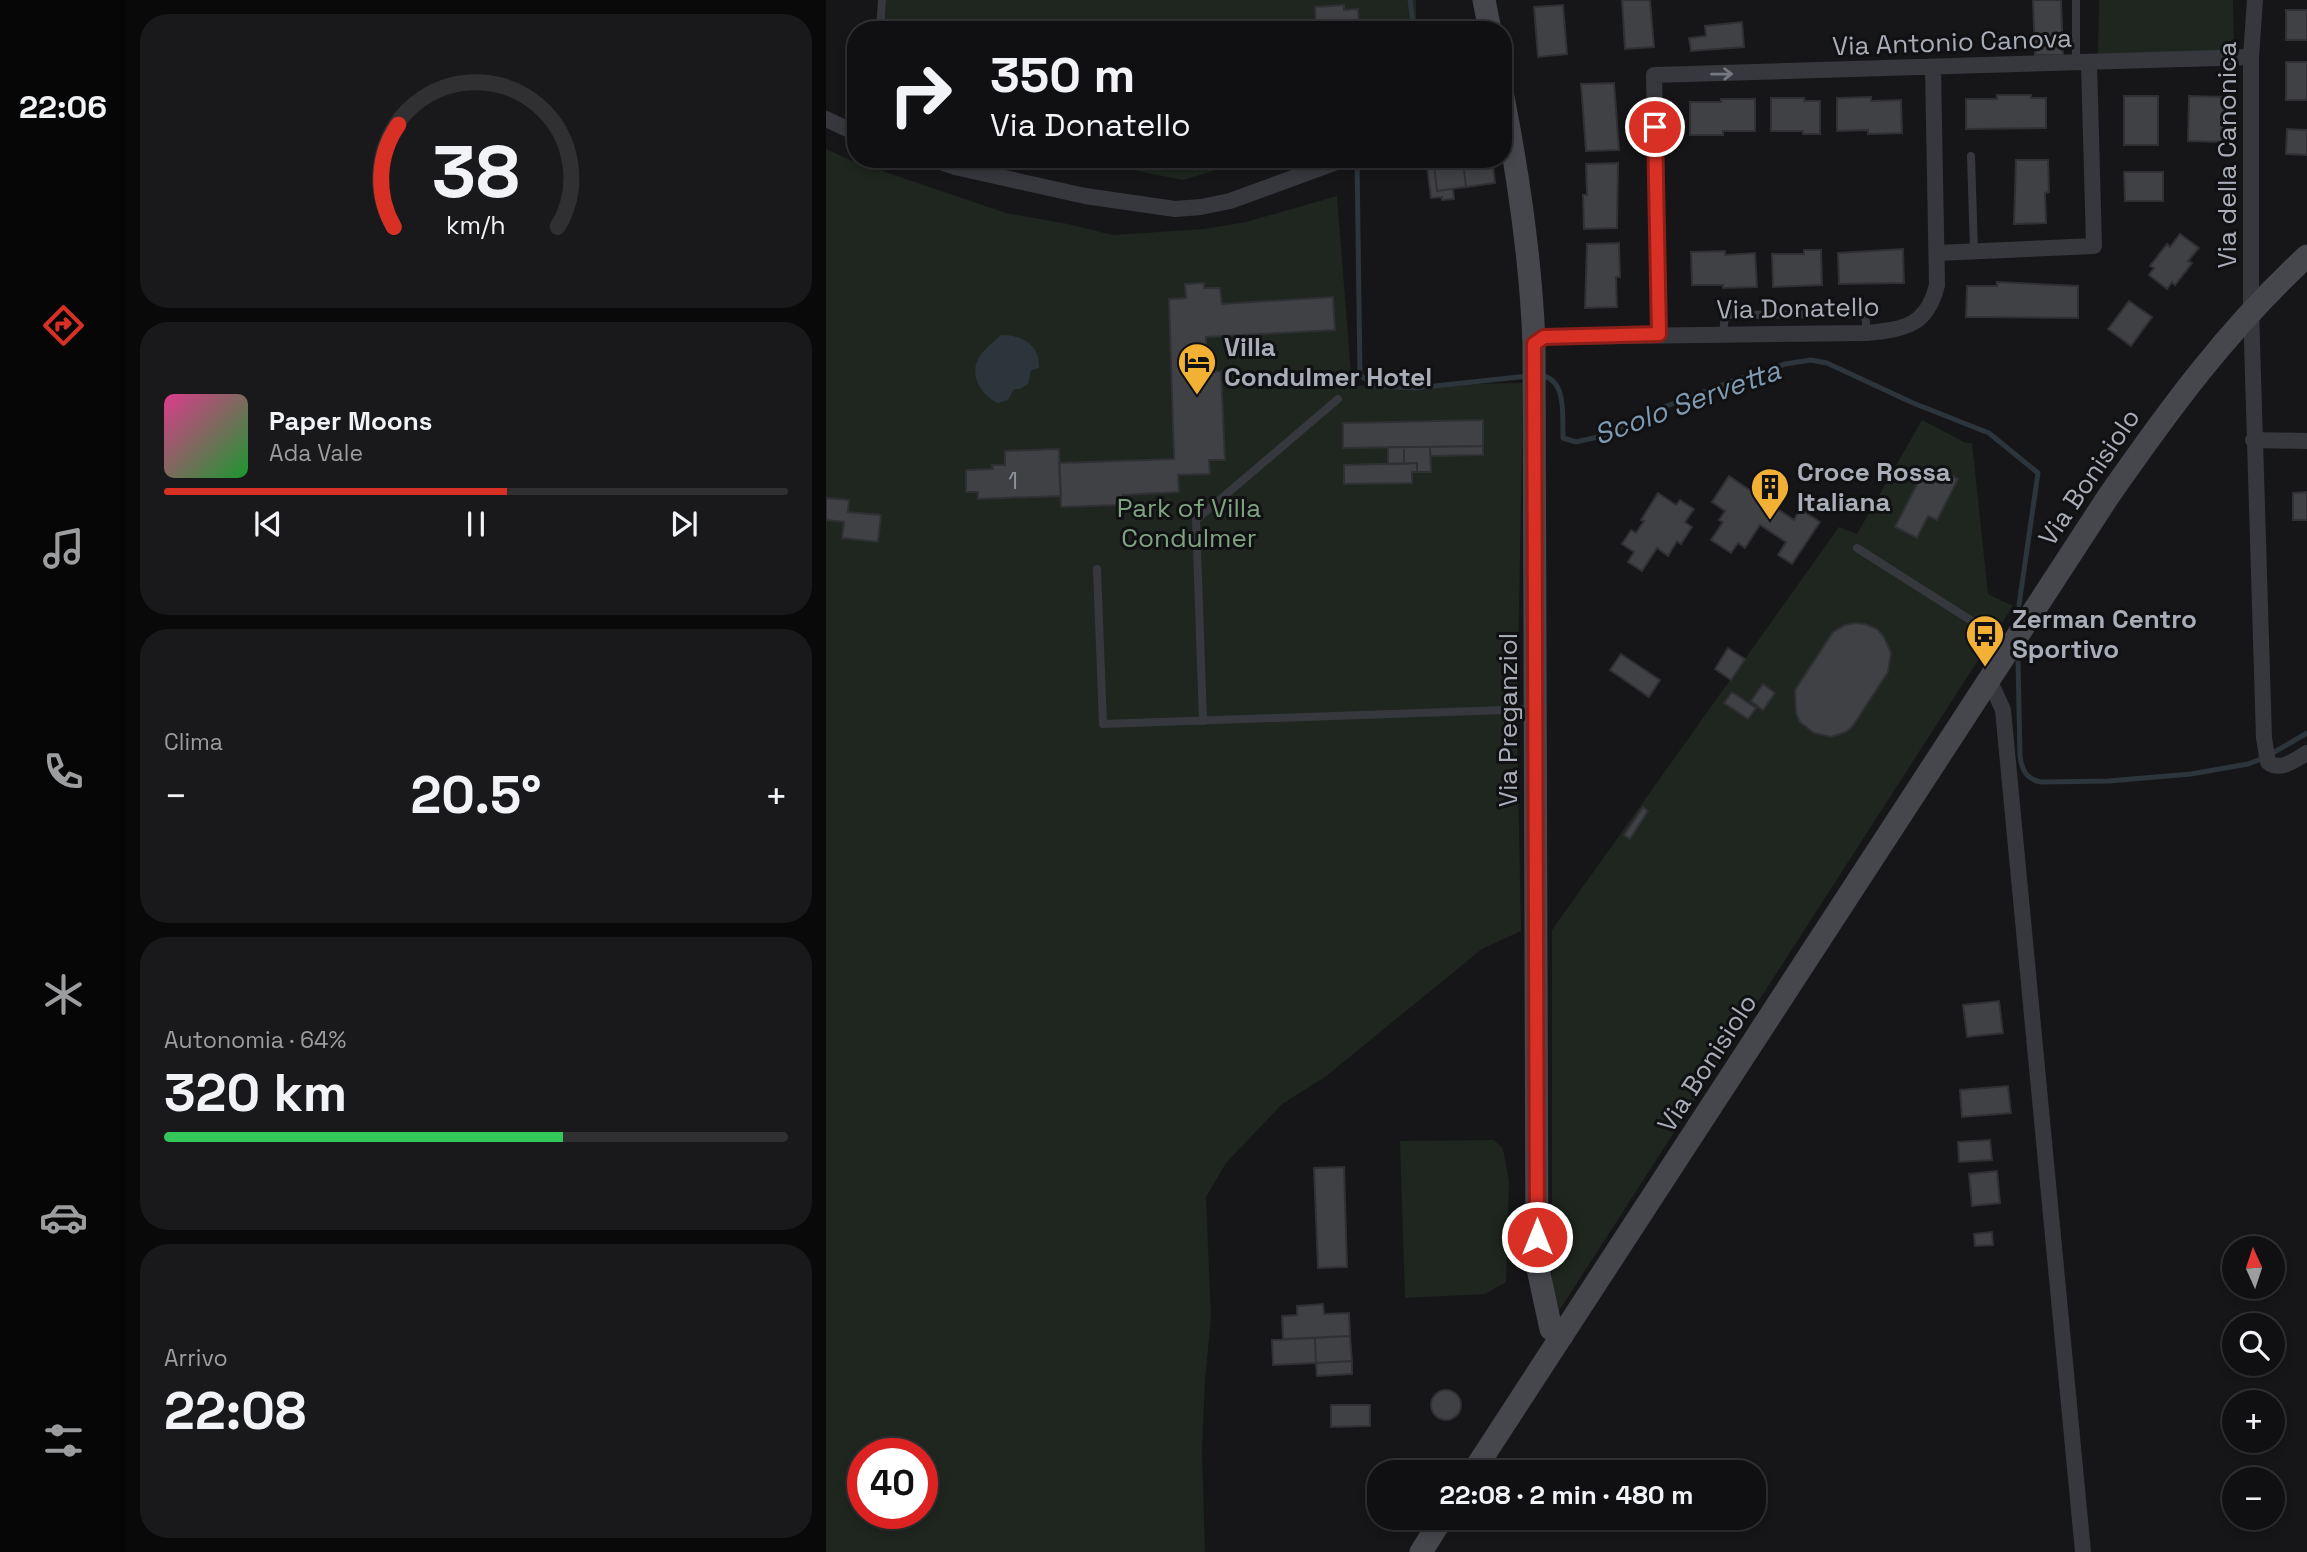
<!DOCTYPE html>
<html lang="it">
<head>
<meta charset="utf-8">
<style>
  body { margin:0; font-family:"Space Grotesk",sans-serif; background:#19191b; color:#f1f3f6; height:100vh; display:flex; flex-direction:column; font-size:26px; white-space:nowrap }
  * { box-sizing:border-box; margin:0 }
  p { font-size:23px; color:#9c9d9f }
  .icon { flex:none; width:38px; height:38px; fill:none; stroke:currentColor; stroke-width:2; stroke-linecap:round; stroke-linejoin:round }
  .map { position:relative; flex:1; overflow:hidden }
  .panel { display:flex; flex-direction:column; gap:14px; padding:14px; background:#09090a; width:700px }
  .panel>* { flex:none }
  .banner { position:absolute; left:21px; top:21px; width:665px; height:147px; border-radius:28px; box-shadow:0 4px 10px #0003,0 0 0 2px #303032; background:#101012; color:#f1f3f6; overflow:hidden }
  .needle { width:46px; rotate:357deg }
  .fabs { position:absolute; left:1396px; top:1236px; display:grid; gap:14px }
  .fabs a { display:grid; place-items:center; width:63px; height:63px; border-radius:50%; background:#101012; box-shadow:0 4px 10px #0003,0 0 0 2px #303032; font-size:35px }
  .speed { position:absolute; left:21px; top:1438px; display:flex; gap:14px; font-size:35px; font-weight:700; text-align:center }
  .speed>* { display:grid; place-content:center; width:91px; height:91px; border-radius:50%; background:#101012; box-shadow:0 4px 10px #0003,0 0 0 2px #303032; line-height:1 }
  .speed .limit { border:10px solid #d22; background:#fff; color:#111 }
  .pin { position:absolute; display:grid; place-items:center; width:60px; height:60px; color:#fff; margin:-30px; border:4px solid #fff; border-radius:50%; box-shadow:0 2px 7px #0007 }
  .me { position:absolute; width:77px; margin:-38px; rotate:0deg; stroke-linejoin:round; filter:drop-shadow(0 0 5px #0008) }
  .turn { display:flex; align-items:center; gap:24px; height:147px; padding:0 28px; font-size:32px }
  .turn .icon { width:91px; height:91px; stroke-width:2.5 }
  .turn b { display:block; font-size:49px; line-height:60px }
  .big { font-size:52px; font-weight:700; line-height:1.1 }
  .panel .tile { flex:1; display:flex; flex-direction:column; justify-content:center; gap:10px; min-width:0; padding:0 24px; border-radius:28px; background:#19191b }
  .panel .dial { align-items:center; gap:0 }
  .dial svg { height:182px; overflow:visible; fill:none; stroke:#303032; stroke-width:7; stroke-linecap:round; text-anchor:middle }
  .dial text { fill:#f1f3f6; stroke:none }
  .song { display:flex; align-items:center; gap:21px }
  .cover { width:84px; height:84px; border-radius:10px; background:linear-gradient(135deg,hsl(330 70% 55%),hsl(130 70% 35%)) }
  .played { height:7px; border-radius:4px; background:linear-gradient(90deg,#d93025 55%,#303032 55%) }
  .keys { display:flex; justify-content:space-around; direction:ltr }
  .heat { display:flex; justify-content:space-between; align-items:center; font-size:38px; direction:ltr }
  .charge { height:10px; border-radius:5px; background:linear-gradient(90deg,#34c759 64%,#303032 0) }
  .trip { position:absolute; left:541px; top:1460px; width:399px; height:70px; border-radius:28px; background:#101012; box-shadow:0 4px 10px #0003,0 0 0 2px #303032; font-weight:700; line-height:70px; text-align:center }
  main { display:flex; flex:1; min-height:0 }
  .tabs { display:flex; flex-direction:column; width:126px; justify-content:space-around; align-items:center; background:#060607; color:#9c9d9f }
  .tabs .icon { width:49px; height:49px }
  .tabs .selected { color:#d93025 }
  .tabs b { font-size:32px; color:#f1f3f6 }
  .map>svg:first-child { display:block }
  .green { fill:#1e261f; fill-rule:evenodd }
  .water { fill:#2c353c }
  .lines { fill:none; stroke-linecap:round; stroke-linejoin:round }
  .stream { stroke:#2c353c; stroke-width:5 }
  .building { fill:#404145; stroke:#303034; stroke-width:2 }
  .lane { stroke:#37383d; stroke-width:8 }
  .street { stroke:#37383d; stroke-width:16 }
  .secondary { stroke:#45474d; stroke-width:23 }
  .oneway { stroke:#757881 }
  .route-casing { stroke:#8d1f18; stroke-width:18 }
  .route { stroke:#d93025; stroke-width:12 }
  .labels { text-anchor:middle; stroke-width:6; stroke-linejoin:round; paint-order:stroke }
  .number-label { font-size:23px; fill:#8e929b }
  .street-label { font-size:26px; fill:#a8adb8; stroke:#111113 }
  .poi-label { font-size:26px; font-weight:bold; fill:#a8adb8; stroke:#111113; text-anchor:start }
  .park-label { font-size:26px; fill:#7fa381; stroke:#111113 }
  .water-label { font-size:28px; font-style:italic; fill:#7f9bb3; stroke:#111113 }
</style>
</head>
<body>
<main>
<nav class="tabs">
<b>22:06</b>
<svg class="icon selected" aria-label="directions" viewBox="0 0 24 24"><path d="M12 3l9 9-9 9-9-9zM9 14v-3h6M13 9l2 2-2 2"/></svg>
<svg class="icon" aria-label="music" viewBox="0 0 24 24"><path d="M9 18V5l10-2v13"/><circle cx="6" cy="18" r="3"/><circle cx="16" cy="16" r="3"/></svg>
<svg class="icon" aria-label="phone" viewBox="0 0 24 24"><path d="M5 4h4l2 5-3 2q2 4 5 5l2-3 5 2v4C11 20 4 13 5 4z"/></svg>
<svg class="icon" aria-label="climate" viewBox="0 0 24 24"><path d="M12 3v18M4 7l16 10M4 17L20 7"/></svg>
<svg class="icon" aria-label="car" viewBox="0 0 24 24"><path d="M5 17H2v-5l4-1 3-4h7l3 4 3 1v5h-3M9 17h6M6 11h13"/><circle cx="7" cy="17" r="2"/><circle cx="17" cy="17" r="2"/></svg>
<svg class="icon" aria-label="filters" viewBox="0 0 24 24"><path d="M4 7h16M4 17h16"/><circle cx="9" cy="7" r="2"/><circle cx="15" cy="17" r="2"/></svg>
</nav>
<section class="panel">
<div class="tile dial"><svg viewBox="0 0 100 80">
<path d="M14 69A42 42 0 1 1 86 69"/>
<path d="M14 69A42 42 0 0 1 16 24" stroke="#d93025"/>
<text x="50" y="56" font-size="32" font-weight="700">38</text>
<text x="50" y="72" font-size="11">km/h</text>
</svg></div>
<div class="tile">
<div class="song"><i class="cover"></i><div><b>Paper Moons</b><p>Ada Vale</p></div></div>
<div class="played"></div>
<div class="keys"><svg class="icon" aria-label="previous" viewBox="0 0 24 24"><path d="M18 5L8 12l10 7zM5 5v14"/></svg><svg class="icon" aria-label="pause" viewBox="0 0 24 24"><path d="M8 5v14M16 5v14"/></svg><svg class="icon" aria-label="next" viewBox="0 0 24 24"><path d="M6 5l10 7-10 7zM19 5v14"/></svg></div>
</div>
<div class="tile"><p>Clima</p>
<div class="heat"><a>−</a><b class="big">20.5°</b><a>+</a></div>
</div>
<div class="tile"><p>Autonomia · 64%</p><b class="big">320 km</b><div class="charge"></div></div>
<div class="tile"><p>Arrivo</p><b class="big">22:08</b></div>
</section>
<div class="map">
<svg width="1481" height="1552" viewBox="0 0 1481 1552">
  <rect width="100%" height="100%" fill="#161618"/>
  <path class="green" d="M57,0H590V30H55Z
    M1273,0H1407L1408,50L1272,55Z
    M0,149L24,160L180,213L242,224L287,235L378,229L420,222L511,196L526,386L697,383L691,724L695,931L656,949L499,1077L456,1104L400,1163L380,1197L385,1318L379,1379L376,1449L379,1552H0ZM37,1454H96V1514H37Z
    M252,159H426L357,180Z
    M1096,420L1140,443H1146L1162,594L1187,606L733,1311L726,1285V930L1013,527L1031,534Z
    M668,1140L677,1149L683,1181L680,1282L659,1294L579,1298L574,1141Z"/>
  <path class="water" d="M175,335C197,335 214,345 213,368L205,370L202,384L194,389H188L182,400L172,403C152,394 140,369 158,351C163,345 170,340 175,335Z"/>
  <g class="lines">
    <path class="stream" d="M584,0L588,30
      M531,159L534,375L549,386L589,388L703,376
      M713,375C742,378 736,416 737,438L750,442L776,436L838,407L904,382L959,364L985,360L1001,363L1087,403L1163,433L1212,473L1193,605
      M1192,660L1194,756C1196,770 1200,779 1215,782L1283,781L1365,774L1422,764L1440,757L1481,733"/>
  </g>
  <path class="building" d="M796,0H824L828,47L799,49Z
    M1207,0H1235L1237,55H1209Z
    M518,5V10L532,9L533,30H490L489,7Z
    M737,5L741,54L712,57L708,7Z
    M1460,10H1481V40H1460Z
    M916,22L918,47L865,51L863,38L880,36L879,26Z
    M1460,62H1481V100H1460Z
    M788,83L793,150L760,151L755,84Z
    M1171,95H1205V98H1220V128L1140,129V99H1171Z
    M1298,96H1332V145H1298Z
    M1363,96L1401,97L1399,142L1362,141Z
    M1045,97V101L1075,100L1076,133L1042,134V130L1011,131V98Z
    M945,98H978V101H994V134H977V131H945Z
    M895,99H929V131H897V135H864V102H895Z
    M1461,129L1481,130V155L1460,154Z
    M666,159L669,183L640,187L637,162Z
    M1190,160H1222L1223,192L1219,193L1220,223L1188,224Z
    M637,162L640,187L611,191L608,165Z
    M792,163L791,228L758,229L757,195H761L760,164Z
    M608,165L611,191L627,189L628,199L616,200V197L605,198L601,166Z
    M1298,172H1337V201H1299Z
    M1354,234L1373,248L1362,261L1366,263L1349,285L1346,282L1341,289L1323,275L1328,268L1324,266L1341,244L1344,247Z
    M793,243L794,277H790L791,307L759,308L761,244Z
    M1077,249L1078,283L1013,284L1012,253Z
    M978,250H995L996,285L947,287L946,254H978Z
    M899,251V255L929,253L931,287L897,288V285H866L865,252Z
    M1171,282L1252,286V318L1140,317L1141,286H1171Z
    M378,283V288H394L396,304L507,297L509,330L380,337L381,372L395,371L399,460H383L384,474L352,475L353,492L297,495V505L235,507L233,463L348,459L343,299L360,298L359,284Z
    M1303,301L1326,317L1305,346L1282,329Z
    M657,420V446L517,448V423Z
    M657,446V455L604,456V447Z
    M562,447H578V464H562Z
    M578,447H604L605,472H591V463L578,464Z
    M233,449L235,496L152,499V492H140V470L167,469L166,465H179V451Z
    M591,463V472H586V483L518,484V465Z
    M1099,469L1110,475L1113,469L1132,479L1111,520L1102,516L1091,538L1069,527Z
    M903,476L968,520L974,509L994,522L966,564L952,555L960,542L934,525L919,548L912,543L905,553L885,540L897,522L893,520L899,511L886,502Z
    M1481,492V520H1467V493Z
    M832,493L850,505L854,500L868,509L859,522L866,527L855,544L851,541L842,556L831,548L816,571L802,562L808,552L796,544L805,530L810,533L818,521L815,520Z
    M0,498L23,500L22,512L55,515L52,542L16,538L18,522L0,520Z
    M1029,623L1039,624L1051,629L1058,637L1065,653L1062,672L1026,727L1020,732L1005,737L988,733L974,722L970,713L969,690L1007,632L1019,625Z
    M902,648L919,659L905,680L889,669Z
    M795,654L834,680L823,697L784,670Z
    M937,684L949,693L937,710L925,701Z
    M906,692L930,708L922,719L898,703Z
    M817,807L822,811L804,839L798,835Z
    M1173,1001L1177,1033L1141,1037L1137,1005Z
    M1182,1086L1185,1113L1136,1117L1134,1090Z
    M1164,1140L1166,1160L1133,1162L1132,1142Z
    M518,1167L521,1267L492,1268L488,1168Z
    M1171,1171L1174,1203L1146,1206L1143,1174Z
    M1166,1232L1167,1245L1149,1246L1148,1234Z
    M497,1304L498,1314L523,1313L524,1336L457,1339L456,1316L471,1315V1306Z
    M524,1336L526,1361L490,1363L489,1338Z
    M489,1338L490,1363L447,1365L446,1340Z
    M526,1361V1374L491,1376L490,1363Z
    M605 1405a15 15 0 1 1 30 0a15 15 0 1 1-30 0Z
    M505,1405H544V1426L505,1427Z"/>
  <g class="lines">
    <path class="lane" d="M1250,0V63
      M54,30L56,0
      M1145,156L1148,251
      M897,334L899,315L1039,314L1041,333
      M1031,548L1182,644
      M271,569L277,724L707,709
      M377,721L370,520L512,399"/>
    <path class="street" d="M1429,0L1425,57V309L1438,738L1442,762C1454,772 1469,760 1481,753
      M0,119L30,133
      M106,159L129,167L259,196L349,209L375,207L404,201L519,159
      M1111,253L1268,246L1263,63
      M708,332L718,337L1041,333C1079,329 1101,326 1111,285L1107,68
      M833,334L828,75L1425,57
      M1427,440L1481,441
      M1160,684L1168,690L1177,710L1257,1552"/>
    <path class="secondary" d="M658,0L664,30
      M677,97C693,179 705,261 708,344L711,1264L725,1329L736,1336
      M647,1472L1282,497C1344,408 1401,330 1481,256
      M595,1552L617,1517"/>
  </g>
  <defs><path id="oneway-shaft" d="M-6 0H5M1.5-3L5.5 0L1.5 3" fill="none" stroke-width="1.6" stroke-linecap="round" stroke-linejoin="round" transform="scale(1.75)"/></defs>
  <use class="oneway" href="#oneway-shaft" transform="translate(896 74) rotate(-1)"/>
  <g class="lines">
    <g class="route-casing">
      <path id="route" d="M711,1237L708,344L718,337L833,334L829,127"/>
    </g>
    <use href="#route" class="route"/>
  </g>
  <defs>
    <g id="hotel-pin" transform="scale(2.0125)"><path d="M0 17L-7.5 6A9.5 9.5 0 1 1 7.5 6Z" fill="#f2b134" stroke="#111113"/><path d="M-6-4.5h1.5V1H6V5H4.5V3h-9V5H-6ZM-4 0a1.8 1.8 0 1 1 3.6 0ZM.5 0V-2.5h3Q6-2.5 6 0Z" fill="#111"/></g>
    <g id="building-pin" transform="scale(2.0125)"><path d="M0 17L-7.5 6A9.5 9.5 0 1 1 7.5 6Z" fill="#f2b134" stroke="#111113"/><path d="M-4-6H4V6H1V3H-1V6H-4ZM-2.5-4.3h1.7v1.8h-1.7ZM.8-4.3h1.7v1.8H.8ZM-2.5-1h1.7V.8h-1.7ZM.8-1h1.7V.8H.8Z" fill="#111"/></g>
    <g id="bus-pin" transform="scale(2.0125)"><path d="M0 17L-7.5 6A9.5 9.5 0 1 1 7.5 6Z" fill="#f2b134" stroke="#111113"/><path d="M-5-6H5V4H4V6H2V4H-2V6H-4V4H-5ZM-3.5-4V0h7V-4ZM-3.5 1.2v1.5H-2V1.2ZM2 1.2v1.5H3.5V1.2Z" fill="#111"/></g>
  </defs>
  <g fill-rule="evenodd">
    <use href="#hotel-pin" x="371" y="362"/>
    <use href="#building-pin" x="944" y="487"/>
    <use href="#bus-pin" x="1159" y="634"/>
  </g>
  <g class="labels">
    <g class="number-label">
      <text x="187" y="489">1</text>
    </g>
    <g class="street-label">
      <text transform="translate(1126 42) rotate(-2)" y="9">Via Antonio Canova</text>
      <text transform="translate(1401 155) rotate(-90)" y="9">Via della Canonica</text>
      <text transform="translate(972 308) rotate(-1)" y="9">Via Donatello</text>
      <text transform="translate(1263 477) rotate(-56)" y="9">Via Bonisiolo</text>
      <text transform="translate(682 720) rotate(-90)" y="9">Via Preganziol</text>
      <text transform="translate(881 1063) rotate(-57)" y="9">Via Bonisiolo</text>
    </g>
    <g class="poi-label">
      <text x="398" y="356">Villa<tspan x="398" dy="30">Condulmer Hotel</tspan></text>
      <text x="971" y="481">Croce Rossa<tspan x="971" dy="30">Italiana</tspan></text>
      <text x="1186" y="628">Zerman Centro<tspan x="1186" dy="30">Sportivo</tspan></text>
    </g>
    <g class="park-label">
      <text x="363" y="517">Park of Villa<tspan x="363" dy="30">Condulmer</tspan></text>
    </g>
    <g class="water-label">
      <text transform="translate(861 402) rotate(-20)" y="10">Scolo Servetta</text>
    </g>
  </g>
</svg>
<div class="fabs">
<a><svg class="needle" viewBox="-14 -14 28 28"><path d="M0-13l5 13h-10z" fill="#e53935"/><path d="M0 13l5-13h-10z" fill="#9c9d9f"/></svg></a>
<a><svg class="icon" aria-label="search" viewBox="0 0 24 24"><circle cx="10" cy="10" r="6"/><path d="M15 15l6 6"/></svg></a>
<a>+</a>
<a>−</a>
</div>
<div class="speed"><div class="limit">40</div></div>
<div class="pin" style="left:829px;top:127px;background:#d93025"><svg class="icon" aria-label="arrive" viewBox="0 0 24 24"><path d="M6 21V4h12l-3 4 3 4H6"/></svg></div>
<svg class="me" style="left:711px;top:1237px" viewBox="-20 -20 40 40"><circle r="17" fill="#d93025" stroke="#fff" stroke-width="3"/><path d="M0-11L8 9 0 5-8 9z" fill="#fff"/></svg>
<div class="trip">22:08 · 2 min · 480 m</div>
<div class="banner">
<div class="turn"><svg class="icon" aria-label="right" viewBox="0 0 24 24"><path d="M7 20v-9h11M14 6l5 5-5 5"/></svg><div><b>350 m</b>Via Donatello</div></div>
</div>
</div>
</main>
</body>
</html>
